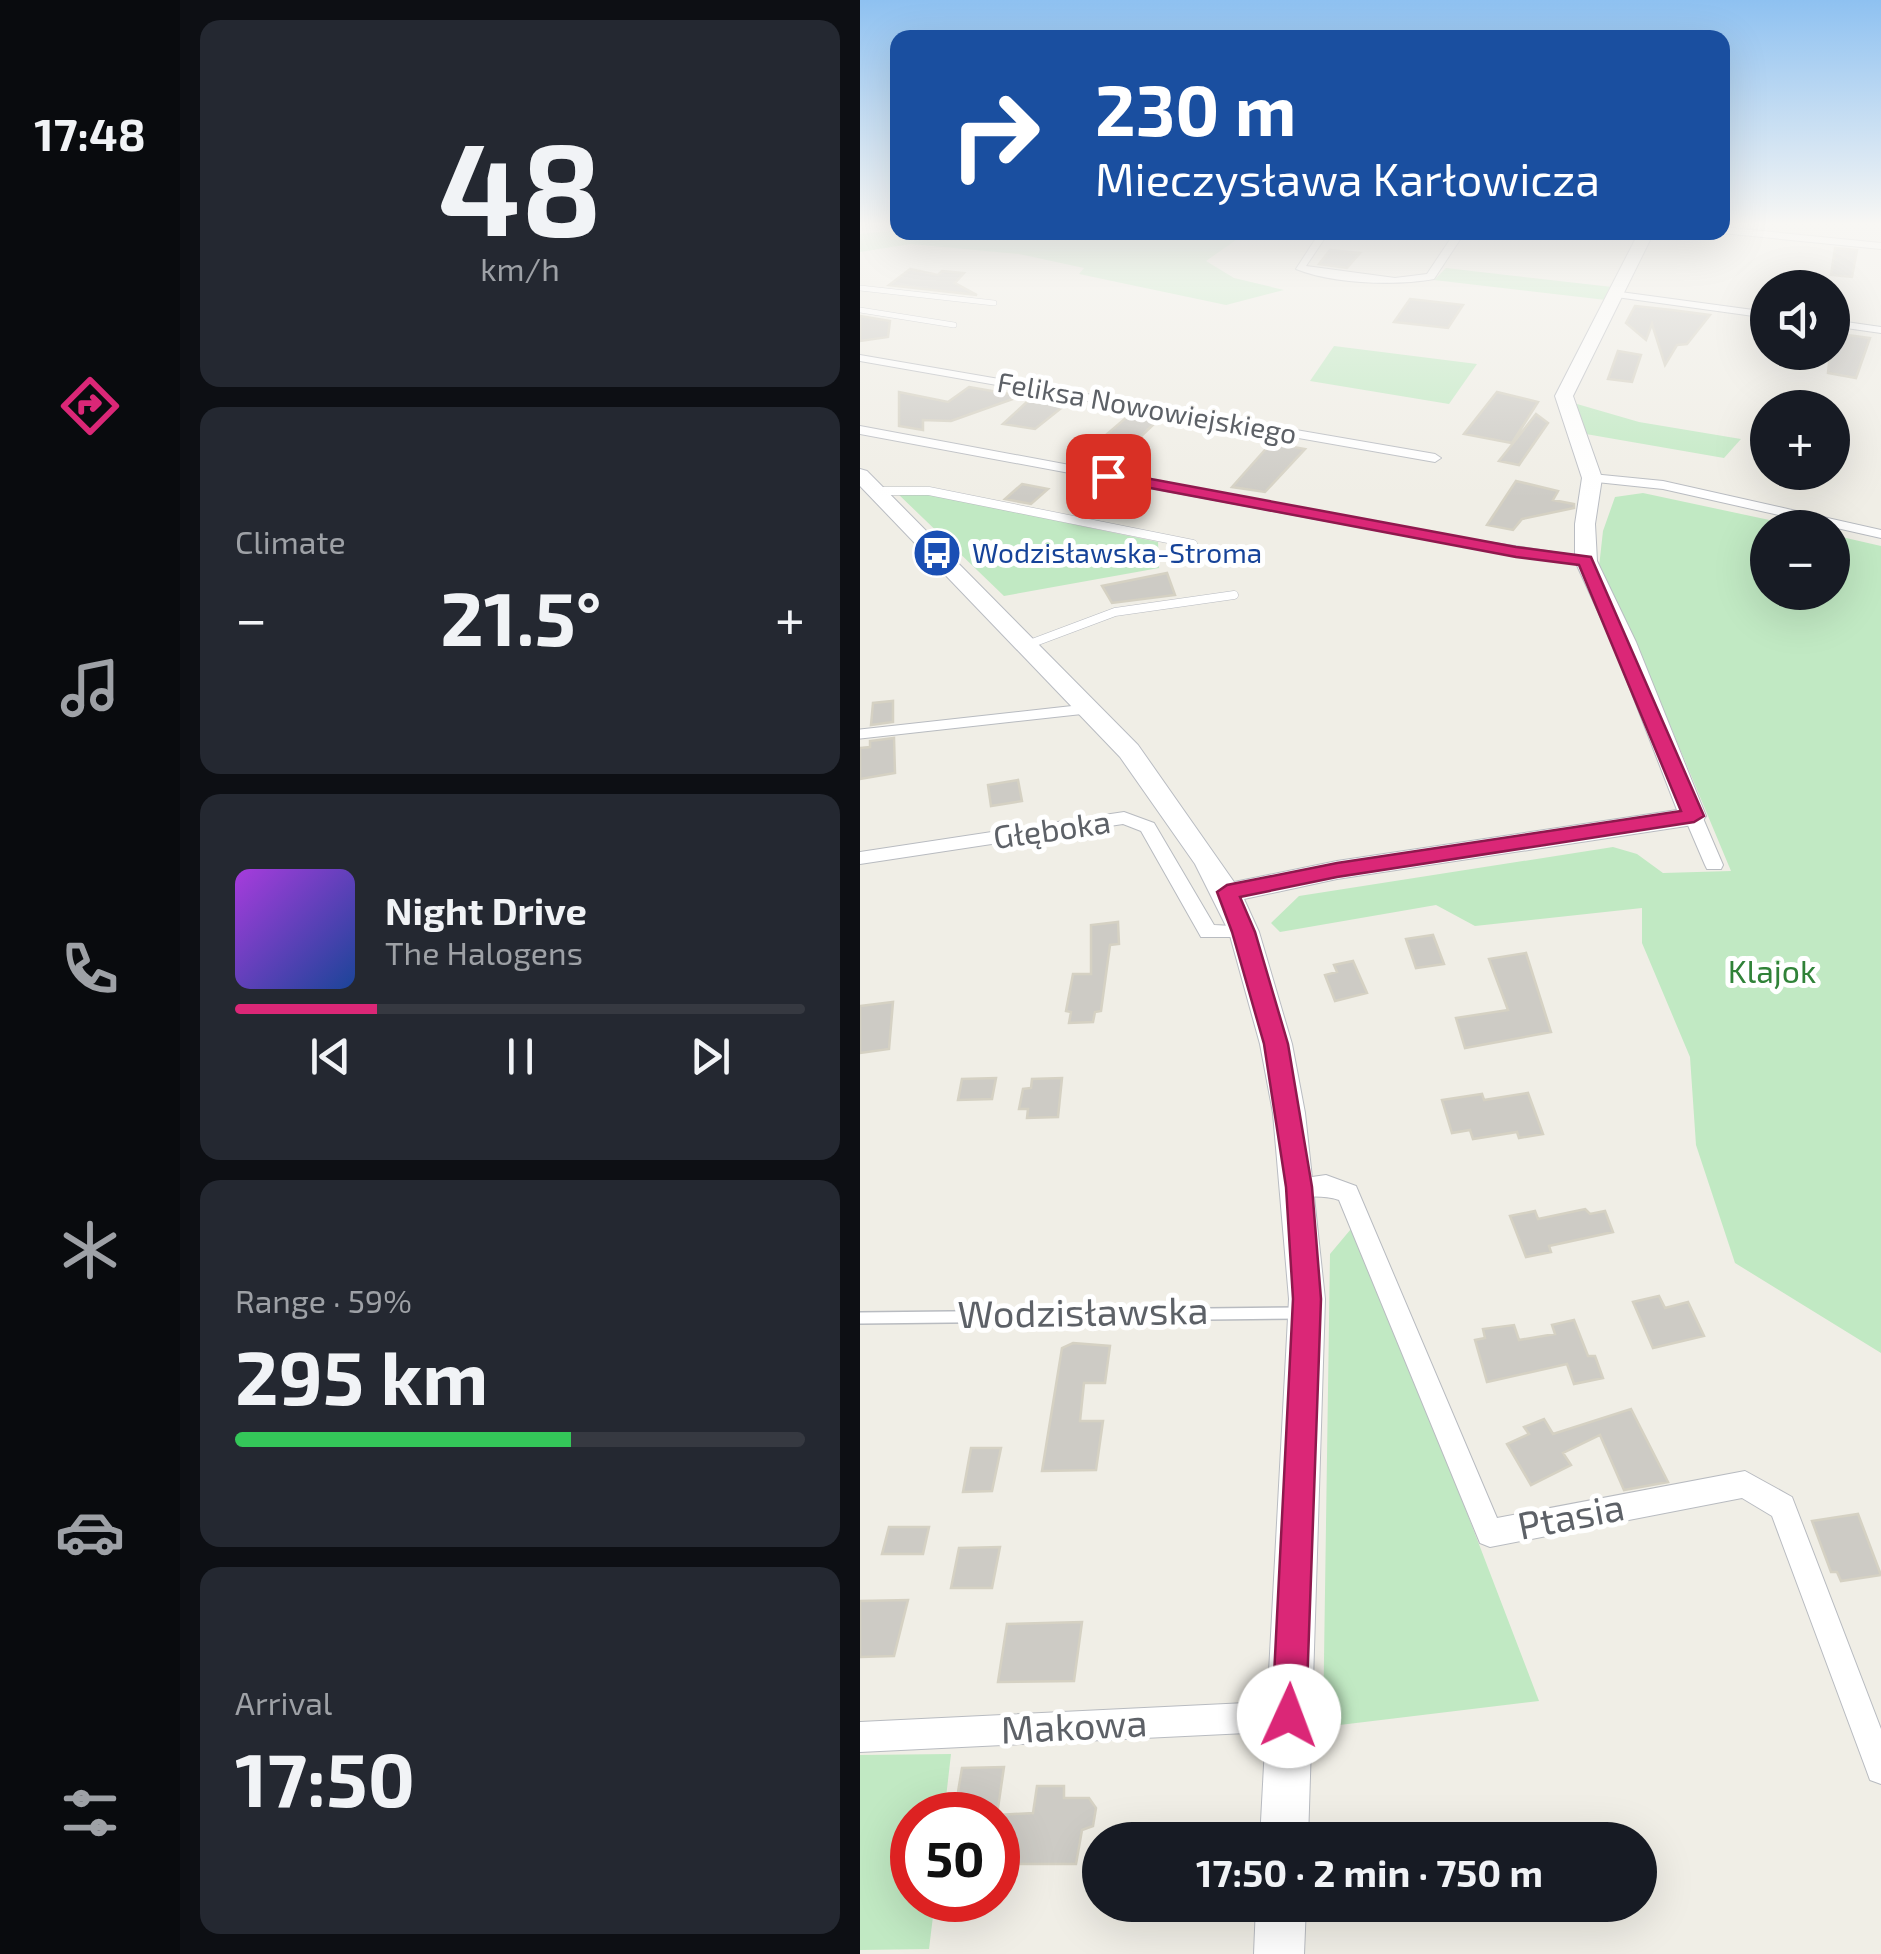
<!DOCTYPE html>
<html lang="en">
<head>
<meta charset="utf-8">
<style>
  body { margin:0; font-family:"Exo 2",sans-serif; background:#242831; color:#f1f3f6; height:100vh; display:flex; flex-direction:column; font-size:38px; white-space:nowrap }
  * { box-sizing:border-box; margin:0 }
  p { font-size:32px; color:#9ea1a6 }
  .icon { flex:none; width:55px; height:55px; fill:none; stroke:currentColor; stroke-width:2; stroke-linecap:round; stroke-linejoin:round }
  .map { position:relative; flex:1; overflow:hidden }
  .sheet { display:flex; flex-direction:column; gap:20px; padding:20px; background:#0d0f14; width:680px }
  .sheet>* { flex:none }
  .banner { position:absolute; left:30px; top:30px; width:840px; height:210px; border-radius:20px; box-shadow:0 10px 40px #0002; background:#1a4fa0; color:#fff; overflow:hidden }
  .fabs { position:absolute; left:890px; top:270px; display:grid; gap:20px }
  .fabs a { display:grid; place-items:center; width:100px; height:100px; border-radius:50%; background:#171b24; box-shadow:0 10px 40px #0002; font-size:50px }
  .speed { position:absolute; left:30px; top:1792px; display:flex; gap:20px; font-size:50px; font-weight:700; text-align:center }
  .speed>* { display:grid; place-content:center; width:130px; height:130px; border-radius:50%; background:#171b24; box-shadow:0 10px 40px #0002; line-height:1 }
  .speed .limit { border:15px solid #d22; background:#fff; color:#111 }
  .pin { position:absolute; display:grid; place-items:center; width:85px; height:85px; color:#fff; margin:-42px; border-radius:20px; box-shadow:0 5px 15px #0006 }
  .me { position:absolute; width:110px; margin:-55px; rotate:2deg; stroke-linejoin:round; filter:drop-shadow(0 0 8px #0008) }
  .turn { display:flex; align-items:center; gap:35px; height:210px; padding:0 40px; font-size:45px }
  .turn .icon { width:130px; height:130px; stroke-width:2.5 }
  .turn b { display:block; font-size:70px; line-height:85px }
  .big { font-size:75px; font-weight:700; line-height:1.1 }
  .sheet .card { flex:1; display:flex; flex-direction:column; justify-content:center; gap:15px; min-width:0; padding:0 35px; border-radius:20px; background:#242831 }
  .sheet .dial { align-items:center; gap:0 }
  .dial b { font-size:130px; line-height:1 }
  .song { display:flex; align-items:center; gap:30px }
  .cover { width:120px; height:120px; border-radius:15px; background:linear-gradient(135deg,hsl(280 70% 55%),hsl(220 70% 35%)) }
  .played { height:10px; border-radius:5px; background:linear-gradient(90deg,#db2777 25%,#363941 25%) }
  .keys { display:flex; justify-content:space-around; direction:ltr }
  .heat { display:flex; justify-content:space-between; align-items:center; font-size:55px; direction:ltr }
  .charge { height:15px; border-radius:8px; background:linear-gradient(90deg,#34c759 59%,#363941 0) }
  .trip { position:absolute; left:222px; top:1822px; width:575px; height:100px; border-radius:50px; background:#171b24; box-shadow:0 10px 40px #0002; font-weight:700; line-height:100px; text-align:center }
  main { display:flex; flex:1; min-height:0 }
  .tab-bar { display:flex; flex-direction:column; width:180px; justify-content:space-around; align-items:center; background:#090b0e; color:#9ea1a6 }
  .tab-bar .icon { width:70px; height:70px }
  .tab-bar .selected { color:#db2777 }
  .tab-bar b { font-size:45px; color:#f1f3f6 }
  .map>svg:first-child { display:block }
  .green { fill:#c1e9c3 }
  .building { fill:#cdcbc5; stroke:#d5d1c3; stroke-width:2.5 }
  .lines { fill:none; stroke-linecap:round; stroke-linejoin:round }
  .lane-far3-casing { stroke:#b8bbc0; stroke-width:6 }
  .lane-far2-casing { stroke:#b8bbc0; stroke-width:9 }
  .lane-far1-casing { stroke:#b8bbc0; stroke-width:11 }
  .lane-casing { stroke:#b8bbc0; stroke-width:14 }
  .street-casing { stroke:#b8bbc0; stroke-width:2 }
  .secondary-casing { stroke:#b9bcc2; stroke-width:2 }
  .lane-far3 { stroke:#fff; stroke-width:5 }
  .lane-far2 { stroke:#fff; stroke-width:8 }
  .lane-far1 { stroke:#fff; stroke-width:9 }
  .lane { stroke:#fff; stroke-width:11 }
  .street { fill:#fff; fill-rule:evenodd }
  .secondary { fill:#fff; fill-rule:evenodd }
  .route { fill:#db2777; stroke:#8e194d; stroke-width:2.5 }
  .labels { text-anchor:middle; stroke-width:10; stroke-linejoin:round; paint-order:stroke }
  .far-street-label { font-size:28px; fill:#5d6167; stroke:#fff }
  .far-transit-label { font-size:28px; fill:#164399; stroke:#fff; text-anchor:start }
  .street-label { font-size:32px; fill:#5d6167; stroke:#fff }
  .park-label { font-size:32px; fill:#308238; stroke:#fff }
  .near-street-label { font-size:38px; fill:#5d6167; stroke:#fff }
</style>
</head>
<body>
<main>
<nav class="tab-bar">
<b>17:48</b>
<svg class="icon selected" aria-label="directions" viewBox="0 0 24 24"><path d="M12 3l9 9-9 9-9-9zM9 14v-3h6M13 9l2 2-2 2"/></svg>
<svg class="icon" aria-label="music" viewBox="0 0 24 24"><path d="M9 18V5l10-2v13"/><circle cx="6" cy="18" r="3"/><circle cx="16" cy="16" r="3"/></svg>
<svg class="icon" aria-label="phone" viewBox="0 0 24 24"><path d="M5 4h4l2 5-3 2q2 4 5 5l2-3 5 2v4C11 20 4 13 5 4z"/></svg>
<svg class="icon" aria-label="climate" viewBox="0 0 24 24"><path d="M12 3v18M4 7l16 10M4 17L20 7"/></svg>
<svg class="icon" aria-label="car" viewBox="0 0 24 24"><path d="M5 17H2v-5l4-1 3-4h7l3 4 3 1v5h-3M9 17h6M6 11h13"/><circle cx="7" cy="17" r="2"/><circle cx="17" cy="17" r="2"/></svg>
<svg class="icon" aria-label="filters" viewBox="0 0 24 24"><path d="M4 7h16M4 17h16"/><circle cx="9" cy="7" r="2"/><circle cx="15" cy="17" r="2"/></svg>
</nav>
<section class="sheet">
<div class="card dial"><b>48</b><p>km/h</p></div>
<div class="card"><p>Climate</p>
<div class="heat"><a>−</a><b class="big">21.5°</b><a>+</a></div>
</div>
<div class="card">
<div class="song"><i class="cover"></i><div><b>Night Drive</b><p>The Halogens</p></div></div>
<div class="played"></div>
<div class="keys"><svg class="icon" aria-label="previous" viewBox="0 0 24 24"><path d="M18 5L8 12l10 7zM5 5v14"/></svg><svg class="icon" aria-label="pause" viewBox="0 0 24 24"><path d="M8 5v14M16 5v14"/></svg><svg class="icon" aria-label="next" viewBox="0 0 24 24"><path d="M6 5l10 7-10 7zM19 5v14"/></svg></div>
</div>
<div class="card"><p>Range · 59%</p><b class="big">295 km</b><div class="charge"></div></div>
<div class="card"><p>Arrival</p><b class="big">17:50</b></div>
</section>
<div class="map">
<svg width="1021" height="1954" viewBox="0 0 1021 1954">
  <rect width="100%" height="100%" fill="#f0eee6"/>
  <path class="green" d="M37,230L386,233L346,261L374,278L424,290L366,305L219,274L224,268L159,254L51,244L0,252V234Z
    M586,268L752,287L746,300L574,280Z
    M474,346L617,364L589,404L450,381Z
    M717,404L779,422L881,439L864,458L720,433Z
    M36,492L65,493L298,542L299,568L144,596Z
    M783,493L942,527L908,528V592H972L973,535L1021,546V1353L875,1263L836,1145L830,1057L782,943V908L615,926L576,905L420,932L411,923L439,896L753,847L777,854L803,873L871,871L772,634L739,567L743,531L755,497Z
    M496,1223L679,1701L463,1727L470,1254Z
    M91,1754L84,1815H52V1900H75L69,1949L0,1950V1755Z"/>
  <path class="building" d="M975,248L997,250L992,277L971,275Z
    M470,250L500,253L487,268L459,264Z
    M50,269L78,275L82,271L104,273L95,283L117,295L29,285Z
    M550,299L603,305L588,328L534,322Z
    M775,306L812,310L850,315L827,344L817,345L805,365L792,324L786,340L766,323Z
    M0,316L30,321L28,337L0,341Z
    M972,333L1010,338L996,378L968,373Z
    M758,351L781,355L772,382L748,379Z
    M109,387L161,396L91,421L63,420V430L39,426V392L88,402Z
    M637,392L678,402L652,443L604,434Z
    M170,399L205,405L175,429L143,424Z
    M676,414L688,423L659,465L639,461Z
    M268,416L297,421L254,462L224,454Z
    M411,443L445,449L405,492L372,487Z
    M656,481L698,491L693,500L714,504V508L662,519L653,530L627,525Z
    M162,484L188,489L171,504L145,499Z
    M307,573L315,595L252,603L242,586Z
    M33,701V722L11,725L13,703Z
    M34,738L35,773L0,779V748L10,747V741Z
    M158,780L162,801L131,806L128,785Z
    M258,922L259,944L250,945L241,1011L235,1012L233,1022L209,1023L211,1012L206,1011L213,974H231V925Z
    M573,935L584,964L556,968L546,939Z
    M666,953L691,1032L605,1048L596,1018L648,1010L629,959Z
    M493,961L507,993L475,1001L465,975L477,972L474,965Z
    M33,1002L29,1049L0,1053V1006Z
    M136,1078L132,1099L98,1100L102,1079Z
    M202,1078L198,1117L167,1118L168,1109H159L163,1089L171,1088L172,1079Z
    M668,1093L683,1134L659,1138L657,1132L613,1139L610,1130L592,1133L582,1100L622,1094L624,1100Z
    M725,1209L730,1214L745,1211L753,1232L689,1246L691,1252L666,1257L650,1216L675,1211L678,1219Z
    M799,1296L805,1308L828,1302L844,1336L793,1348L773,1302Z
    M714,1320L728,1356H735L743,1378L714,1384L707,1364L627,1382L615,1340L625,1338L623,1329L654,1325L659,1340L695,1334L692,1325Z
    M213,1343L250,1346L245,1383H224L220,1421H243L236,1470L182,1471L202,1348Z
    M771,1409L808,1482L764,1490L740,1435L703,1453L711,1465L671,1485L647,1444L669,1434L664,1427L684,1419L693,1434Z
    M111,1448H141L132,1491L103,1492Z
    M998,1514L1021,1575L981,1581L977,1572H971L952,1521Z
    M29,1527H69L63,1554H22Z
    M140,1547L132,1588H91L99,1548Z
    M48,1600L34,1656L0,1657V1601Z
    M222,1622L214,1681L138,1682L147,1624Z
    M144,1767L138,1808L95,1810L102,1768Z
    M177,1786H204V1798H229L236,1808L233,1826L222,1830L216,1864H138V1815L173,1813Z"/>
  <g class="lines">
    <g class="lane-far3-casing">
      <path id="lane-far3" d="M0,288L134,303
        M0,310L94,325"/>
    </g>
    <g class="lane-far2-casing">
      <path id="lane-far2" d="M17,491H69L333,544
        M167,645L255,612L374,595"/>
    </g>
    <g class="lane-far1-casing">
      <path id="lane-far1" d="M0,734L226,709"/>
    </g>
    <g class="lane-casing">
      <path id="lane" d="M0,1318L440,1313"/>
    </g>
    <g class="street-casing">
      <path id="street" d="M862,227L1021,243V249L862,233Z
        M460,232H469L446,266L535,278L567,274L595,232H605L574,279C535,286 473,284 436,269Z
        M753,291L908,312V318L749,296L748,294Z
        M972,320L1021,327V333L972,326Z
        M0,355L575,454L581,458L575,462L0,361Z
        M0,426L601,538L726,557L733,561L726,565L601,546L0,434Z
        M732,474L803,481L1021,530V538L803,489L727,481L725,478Z
        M833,810L842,816L863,865L861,869H847L845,865L824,816Z
        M264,812L294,823L354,925L391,927L394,932L391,937H341L281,831L263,824L0,864V852Z
        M466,1175L496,1186L637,1518L885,1471L932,1497L1021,1729V1784L1010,1780L1006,1769L912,1516L882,1498L630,1547L620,1543L479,1200C463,1194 447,1199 431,1194L428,1187L431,1180Z
        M429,1701L440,1705L444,1716L440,1727L429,1731L0,1752V1722Z"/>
    </g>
    <g class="secondary-casing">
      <path id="secondary" d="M779,232H794L713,396L742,478L735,524L737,561L776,642L846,816L842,822L833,825L477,879L384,899L399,932L432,1044L445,1113L465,1299L448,1840H400L429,1299L413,1113L400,1044L369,932L335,864L260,757L0,486V469L7,471L278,745L374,882L477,861L817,810L752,642L715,561V524L722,478L695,396Z
        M396,1905H446L444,1954H394Z"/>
    </g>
    <use href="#lane-far3" class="lane-far3"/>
    <use href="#lane-far2" class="lane-far2"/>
    <use href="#lane-far1" class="lane-far1"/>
    <use href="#lane" class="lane"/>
    <use href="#street" class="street"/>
    <use href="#secondary" class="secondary"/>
  </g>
  <linearGradient id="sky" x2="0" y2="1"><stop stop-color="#8ec1f1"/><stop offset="0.45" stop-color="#f8f7f4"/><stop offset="1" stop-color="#f8f7f4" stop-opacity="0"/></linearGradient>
  <rect width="1021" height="498" fill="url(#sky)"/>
  <path class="route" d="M248,471L656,547L731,557L844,816L834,822L477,877L380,897L395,932L428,1044L452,1187L461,1299L446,1716L441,1729L429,1734L417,1729L412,1716L433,1299L426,1187L404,1044L372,932L357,892L367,885L477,863L821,811L719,565L656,557L243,479L241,476Z"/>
  <defs>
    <g id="bus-disc" transform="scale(2.5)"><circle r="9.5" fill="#1a4fb4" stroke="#fff"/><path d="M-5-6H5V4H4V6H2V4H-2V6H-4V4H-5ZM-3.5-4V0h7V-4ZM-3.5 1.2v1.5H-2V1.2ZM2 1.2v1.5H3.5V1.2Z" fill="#fff"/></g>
  </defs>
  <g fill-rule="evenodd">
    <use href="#bus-disc" x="77" y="553"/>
  </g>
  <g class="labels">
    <g class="far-street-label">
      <text transform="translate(287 408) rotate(10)" y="10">Feliksa Nowowiejskiego</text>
    </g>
    <g class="far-transit-label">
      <text x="112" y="563">Wodzisławska-Stroma</text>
    </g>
    <g class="street-label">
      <text transform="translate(192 830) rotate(-8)" y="11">Głęboka</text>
    </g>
    <g class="park-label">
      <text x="912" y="983">Klajok</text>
    </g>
    <g class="near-street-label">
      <text transform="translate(223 1313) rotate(-1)" y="13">Wodzisławska</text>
      <text transform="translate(711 1517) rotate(-11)" y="13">Ptasia</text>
      <text transform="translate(214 1727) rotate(-3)" y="13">Makowa</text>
    </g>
  </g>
</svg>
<div class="fabs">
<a><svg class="icon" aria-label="sound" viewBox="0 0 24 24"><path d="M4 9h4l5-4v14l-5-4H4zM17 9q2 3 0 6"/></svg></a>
<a>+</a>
<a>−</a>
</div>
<div class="speed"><div class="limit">50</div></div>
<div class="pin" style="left:248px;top:476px;background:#d93025"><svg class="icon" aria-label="arrive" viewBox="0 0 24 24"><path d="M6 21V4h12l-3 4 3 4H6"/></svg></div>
<svg class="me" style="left:429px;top:1716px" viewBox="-20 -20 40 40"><circle r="19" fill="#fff"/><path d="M0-13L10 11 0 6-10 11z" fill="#db2777"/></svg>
<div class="trip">17:50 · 2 min · 750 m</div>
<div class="banner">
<div class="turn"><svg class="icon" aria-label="right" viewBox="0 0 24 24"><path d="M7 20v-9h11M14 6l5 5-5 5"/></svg><div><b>230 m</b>Mieczysława Karłowicza</div></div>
</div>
</div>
</main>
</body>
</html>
